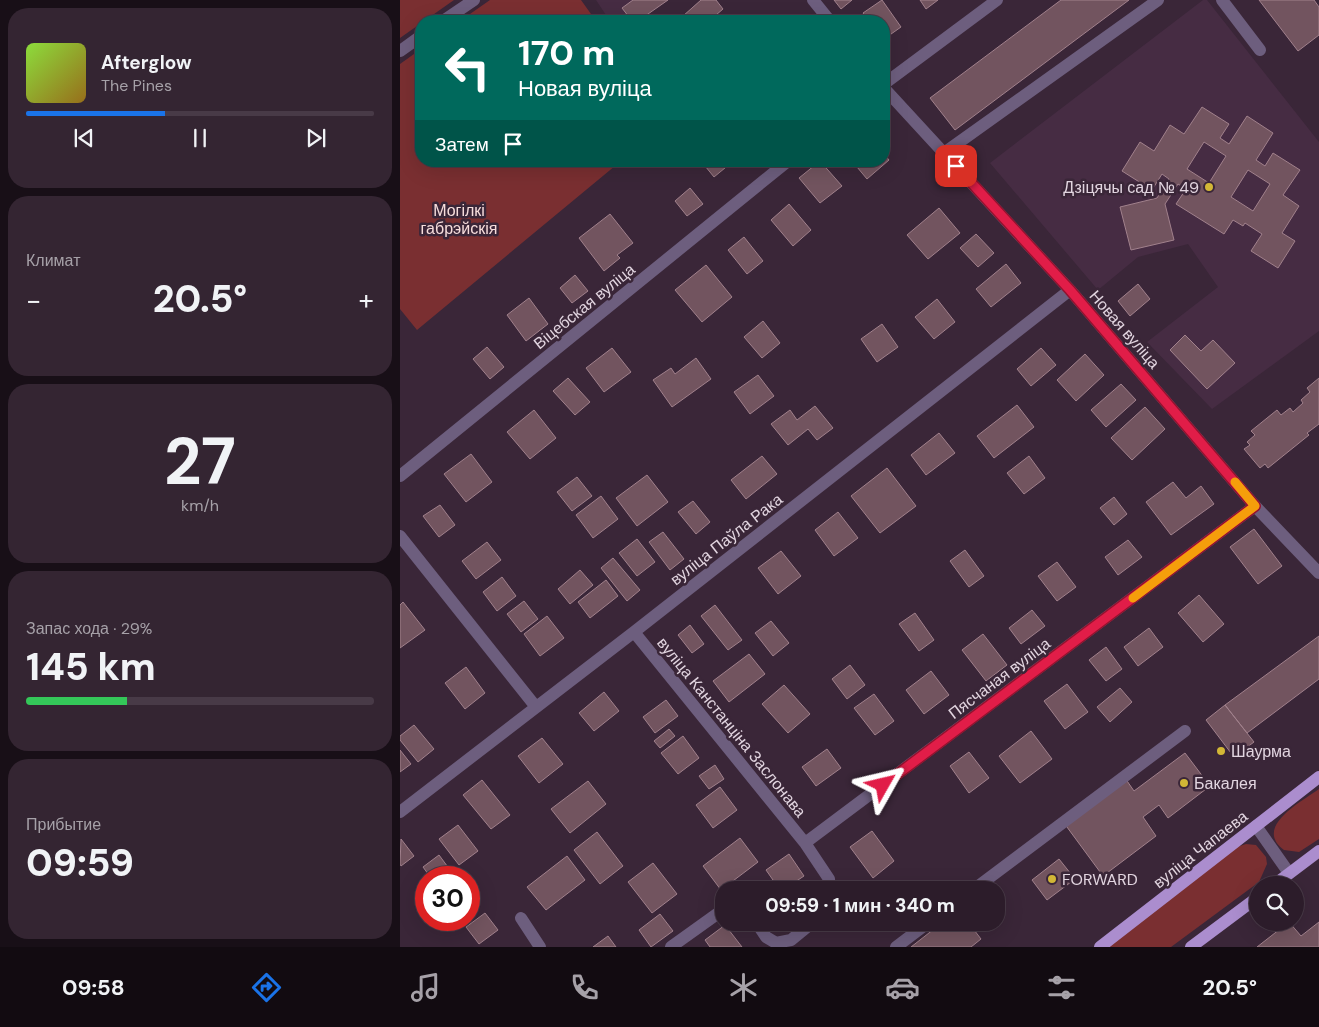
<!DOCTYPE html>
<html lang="ru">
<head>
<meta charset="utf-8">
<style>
  body { margin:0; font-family:"DM Sans",sans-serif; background:#342532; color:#f1f3f6; height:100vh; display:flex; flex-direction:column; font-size:19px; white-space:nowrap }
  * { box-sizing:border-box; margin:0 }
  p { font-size:16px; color:#a6a1a8 }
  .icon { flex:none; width:28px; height:28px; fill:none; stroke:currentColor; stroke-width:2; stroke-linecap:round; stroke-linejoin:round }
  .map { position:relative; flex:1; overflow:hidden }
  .side { display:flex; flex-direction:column; gap:8px; padding:8px; background:#180f17; width:400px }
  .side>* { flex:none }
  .guide { position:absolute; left:15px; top:15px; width:475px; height:152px; border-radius:20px; box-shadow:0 5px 20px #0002,0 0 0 1px #483a47; background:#00695c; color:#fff; overflow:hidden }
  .fabs { position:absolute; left:849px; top:876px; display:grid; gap:10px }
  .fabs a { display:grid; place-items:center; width:55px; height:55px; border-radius:50%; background:#2c1c2a; box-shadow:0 5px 20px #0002,0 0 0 1px #483a47; font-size:25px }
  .speed { position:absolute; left:15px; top:866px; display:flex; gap:10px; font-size:25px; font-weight:700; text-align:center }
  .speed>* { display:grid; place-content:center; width:65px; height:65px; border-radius:50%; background:#2c1c2a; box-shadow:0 5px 20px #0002,0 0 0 1px #483a47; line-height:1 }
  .speed .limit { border:8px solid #d22; background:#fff; color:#111 }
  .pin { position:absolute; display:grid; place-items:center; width:42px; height:42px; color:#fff; margin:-21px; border-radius:10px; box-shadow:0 2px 8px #0006 }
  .me { position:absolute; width:55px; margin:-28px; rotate:53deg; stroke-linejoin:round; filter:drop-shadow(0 0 4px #0008) }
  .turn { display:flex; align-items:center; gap:18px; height:105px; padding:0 20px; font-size:22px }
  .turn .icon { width:65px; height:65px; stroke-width:2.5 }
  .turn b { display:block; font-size:35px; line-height:42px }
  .then { display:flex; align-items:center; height:48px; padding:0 20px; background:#0003; gap:10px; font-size:19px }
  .big { font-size:38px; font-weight:800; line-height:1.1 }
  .side .tile { flex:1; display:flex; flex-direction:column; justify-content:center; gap:8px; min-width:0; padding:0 18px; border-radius:20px; background:#342532 }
  .side .dial { align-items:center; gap:0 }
  .dial b { font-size:65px; line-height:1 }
  .song { display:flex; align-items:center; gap:15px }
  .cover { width:60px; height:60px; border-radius:8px; background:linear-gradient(135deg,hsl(90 70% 55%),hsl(40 70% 35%)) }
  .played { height:5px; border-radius:2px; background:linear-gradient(90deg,#1a73e8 40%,#483a47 40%) }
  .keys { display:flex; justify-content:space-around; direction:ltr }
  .heat { display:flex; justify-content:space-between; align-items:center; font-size:28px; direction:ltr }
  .charge { height:8px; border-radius:4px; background:linear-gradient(90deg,#34c759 29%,#483a47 0) }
  .trip { position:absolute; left:315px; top:881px; width:290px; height:50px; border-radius:20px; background:#2c1c2a; box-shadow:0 5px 20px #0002,0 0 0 1px #483a47; font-weight:800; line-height:50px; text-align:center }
  .dock { display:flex; height:80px; justify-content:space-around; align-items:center; background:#120b11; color:#a6a1a8 }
  .dock .icon { width:35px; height:35px }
  .dock .active { color:#1a73e8 }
  .dock b { font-size:22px; color:#f1f3f6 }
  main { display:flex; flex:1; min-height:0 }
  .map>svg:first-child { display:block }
  .built { fill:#462c43 }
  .green { fill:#7a2f31 }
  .building { fill:#72545f; stroke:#a1818c; fill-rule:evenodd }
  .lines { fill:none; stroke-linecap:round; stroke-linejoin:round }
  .minor { stroke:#6d5e7e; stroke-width:12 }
  .major { stroke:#ab8dce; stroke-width:12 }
  .route-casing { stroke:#92132f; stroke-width:12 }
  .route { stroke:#e11d48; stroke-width:9 }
  .slow { stroke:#f59e0b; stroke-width:9 }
  .poi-dot { fill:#d2b736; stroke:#3a2638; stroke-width:2 }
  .labels { text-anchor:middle; stroke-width:5; stroke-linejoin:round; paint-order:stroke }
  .poi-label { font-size:16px; fill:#e2d5e0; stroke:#3a2638; text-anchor:start }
  .park-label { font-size:16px; fill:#f7dddc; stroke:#3a2638 }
  .street-label { font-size:16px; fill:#e2d5e0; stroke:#3a2638 }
</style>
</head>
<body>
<main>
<section class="side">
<div class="tile">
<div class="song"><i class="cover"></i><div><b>Afterglow</b><p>The Pines</p></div></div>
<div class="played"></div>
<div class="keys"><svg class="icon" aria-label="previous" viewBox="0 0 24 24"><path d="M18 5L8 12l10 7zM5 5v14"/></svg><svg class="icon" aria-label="pause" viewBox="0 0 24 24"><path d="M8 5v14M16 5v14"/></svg><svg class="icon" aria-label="next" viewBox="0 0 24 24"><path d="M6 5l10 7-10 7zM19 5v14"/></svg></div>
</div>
<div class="tile"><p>Климат</p>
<div class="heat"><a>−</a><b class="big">20.5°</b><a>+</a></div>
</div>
<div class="tile dial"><b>27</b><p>km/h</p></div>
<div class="tile"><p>Запас хода · 29%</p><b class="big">145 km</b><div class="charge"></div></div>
<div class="tile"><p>Прибытие</p><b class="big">09:59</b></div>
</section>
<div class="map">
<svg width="919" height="947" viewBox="0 0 919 947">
  <rect width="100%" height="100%" fill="#3a2638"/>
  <path class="built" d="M196,0H268L238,21H210Z
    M803,0H807L919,142V331L812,409L747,342L818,287L788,244L738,257L698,290L590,163Z"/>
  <path class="green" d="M0,0H54L0,38Z
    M90,0H181L196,21H60Z
    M21,49V161H221L17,330L0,309V64Z
    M919,789V839L899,852L884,850C853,827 901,802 919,789Z
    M846,844L856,845L866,857L867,864L859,882L771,947H705L837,847Z"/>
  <path class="building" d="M233,0H268L238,21H232L222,8Z
    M301,0H316L323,9L309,21H288L283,16Z
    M434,0H452L441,9Z
    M482,0L501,27L484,39V21H469L463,13Z
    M520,0H538L526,9Z
    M661,0H729L555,130L530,98Z
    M859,0H914L919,7V35L898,51Z
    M802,107L829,124L820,138L829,144L847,116L873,133L856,160L865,166L873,153L900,170L883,195L899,206L882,233L895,241L878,268L851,251L862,234L845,223L843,226L833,220L824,234L776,204L786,189L778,184L765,204L774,240L731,250L720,207L757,198L769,179L762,174L752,190L722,171L740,142L754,151L770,125L784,134ZM804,142L826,156L809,183L787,169ZM848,170L870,184L853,211L831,197Z
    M484,154L489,160L467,179L452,161H484Z
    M301,161H330L331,163L314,177Z
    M420,161L442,186L420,203L399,178Z
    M290,188L303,204L287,216L275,201Z
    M389,204L411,230L393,246L371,220Z
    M539,208L560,233L528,259L507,235Z
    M210,214L233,243L217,255L220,258L204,271L179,238Z
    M576,234L594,253L578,267L560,248Z
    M344,237L363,261L347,274L328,250Z
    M606,264L621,283L591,307L576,289Z
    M306,265L332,297L302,322L275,290Z
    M175,275L188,291L172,303L160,288Z
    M738,284L750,299L730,316L718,301Z
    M129,298L148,324L126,341L107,315Z
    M537,299L555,322L534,339L515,317Z
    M363,321L380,343L362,358L344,337Z
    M482,324L498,347L477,362L461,339Z
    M785,335L801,351L813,340L835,363L807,389L770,350Z
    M87,347L104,367L90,379L73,359Z
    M212,348L231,372L204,392L186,368Z
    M641,348L656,365L631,386L617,369Z
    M685,354L704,375L676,401L657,380Z
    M296,358L311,379L272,407L253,380L271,368L275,374Z
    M358,375L374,396L350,414L334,392Z
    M168,378L190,402L175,415L153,391Z
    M919,378V424L907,433L909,435L868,468L865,464L860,468L844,449L850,445L847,442L855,435L851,431L877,410L881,415L890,408L893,412L903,403L901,400L910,392L907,388Z
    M721,384L736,400L706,427L691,410Z
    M617,405L634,427L594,458L577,436Z
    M415,406L433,428L417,440L408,429L388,445L371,424L390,410L397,420Z
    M745,407L765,429L732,460L711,438Z
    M134,410L156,438L130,459L107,432Z
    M539,433L555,453L526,475L511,455Z
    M71,454L92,482L66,502L44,474Z
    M362,456L377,474L346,499L331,480Z
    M629,456L645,478L624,494L607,473Z
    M487,468L516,506L480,533L451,496Z
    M247,475L268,502L237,526L216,498Z
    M177,477L192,496L172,511L157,492Z
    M773,482L786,498L801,486L814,504L771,535L746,502Z
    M201,496L218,519L193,538L176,515Z
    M714,497L727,514L714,525L700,508Z
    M293,501L310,522L296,534L278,512Z
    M40,505L55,525L39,537L23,516Z
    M438,512L458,538L434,556L415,530Z
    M854,529L882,566L858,584L830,547Z
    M263,532L284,559L270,570L249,542Z
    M237,539L255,562L237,576L219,553Z
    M728,540L742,557L718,575L705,557Z
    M87,542L101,560L76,579L62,561Z
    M565,550L584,576L569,587L550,561Z
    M381,551L401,576L378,594L358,568Z
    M213,558L240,590L227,601L201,568Z
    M657,562L676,587L657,601L638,576Z
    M180,570L193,585L170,604L158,589Z
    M102,577L116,596L97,611L83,592Z
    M206,580L218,596L190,618L178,602Z
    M799,595L824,624L803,642L778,613Z
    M124,601L138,619L121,632L107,614Z
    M3,602L25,630L0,648V605Z
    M315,605L342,640L328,650L301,616Z
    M632,610L645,626L621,644L609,628Z
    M515,613L534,640L519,651L499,624Z
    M147,616L164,638L140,656L124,634Z
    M371,621L389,643L373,656L355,633Z
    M290,625L304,644L292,653L278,635Z
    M749,628L763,647L738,666L724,647Z
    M583,634L607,665L586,681L562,650Z
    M919,636V679L847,733L825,705Z
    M706,647L722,669L706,681L689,660Z
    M349,654L365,674L329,702L313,681Z
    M450,665L465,685L447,699L432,679Z
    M66,667L85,693L65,709L45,683Z
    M531,671L549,695L524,714L506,690Z
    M667,684L688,712L665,729L644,701Z
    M384,685L410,714L388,733L362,704Z
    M720,688L732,702L710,722L697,707Z
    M204,692L219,711L194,731L179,713Z
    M474,694L494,721L475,735L454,708Z
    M266,700L278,716L255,733L243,717Z
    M825,705L854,742L834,757L806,720Z
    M14,725L34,749L18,762L0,740V736Z
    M269,729L275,736L260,748L254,741Z
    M631,731L652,759L620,783L599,756Z
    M283,736L299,758L278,774L261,753Z
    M142,738L163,764L139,783L118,756Z
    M427,749L441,768L416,786L402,767Z
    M0,750L11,764L0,772Z
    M569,752L589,778L569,793L550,766Z
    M785,753L810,786L768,818L759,805L743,817L756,836L703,876L664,823L725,778L734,791Z
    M315,765L324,779L309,789L299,776Z
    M82,780L110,815L91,829L63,795Z
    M188,781L206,804L170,833L151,809Z
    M320,787L337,810L313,828L296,805Z
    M58,825L78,851L59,865L39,839Z
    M472,831L494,861L473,878L450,847Z
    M197,832L223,866L200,884L174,850Z
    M340,838L358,862L321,890L303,866Z
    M1,839L14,856L1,866L0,864Z
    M389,854L404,876L383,890H380L366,870Z
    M39,855L56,878H31L23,867Z
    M167,856L185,880L146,910L127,887Z
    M659,859L675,879L647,900L632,880Z
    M253,863L277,894L252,913L228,882Z
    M85,913L98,930L79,944L66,927Z
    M260,914L273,931L251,947L239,930Z
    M543,922H568L581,939L571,947H511Z
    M889,922L901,936L919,922V947H857Z
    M325,925L342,947H310L305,940Z
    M208,936L216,947H193Z"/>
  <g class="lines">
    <path class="minor" d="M413,0L430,21
      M822,0L860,50
      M43,21L74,0
      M0,51L21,36
      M484,84L597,0
      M484,88L670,290L855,506L919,573
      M544,153L758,0
      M0,476L388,161
      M0,536L136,707
      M234,632L405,843
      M0,812L234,632L670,290
      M856,826L889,873
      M430,890L429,879L405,843L855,506
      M573,890L785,731
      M121,918L140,947
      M356,922L366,937L376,943L391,940L413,922
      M271,947L324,909
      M496,947L529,922"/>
    <path class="major" d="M874,885L919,851
      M700,947L919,777
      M791,947L858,897"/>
  </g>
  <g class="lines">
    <g class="route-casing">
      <path id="route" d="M483,785L855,506L670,290L556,166"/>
    </g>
    <use href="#route" class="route"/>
    <path class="slow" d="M733,598L855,506L835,482"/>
  </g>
  <g class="poi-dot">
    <circle cx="809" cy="187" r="5"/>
    <circle cx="821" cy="751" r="5"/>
    <circle cx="784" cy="783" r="5"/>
    <circle cx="652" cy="879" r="5"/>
  </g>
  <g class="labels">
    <g class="poi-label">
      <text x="799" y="193" text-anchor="end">Дзіцячы сад № 49</text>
      <text x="831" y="757">Шаурма</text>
      <text x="794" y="789">Бакалея</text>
      <text x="662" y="885">FORWARD</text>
    </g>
    <g class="park-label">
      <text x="59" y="216">Могілкі<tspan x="59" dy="18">габрэйскія</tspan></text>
    </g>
    <g class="street-label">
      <text transform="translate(184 306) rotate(-39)" y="6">Віцебская вуліца</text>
      <text transform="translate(725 329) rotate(49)" y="6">Новая вуліца</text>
      <text transform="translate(326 539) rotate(-38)" y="6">вуліца Паўла Рака</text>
      <text transform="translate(599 678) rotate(-37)" y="6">Пясчаная вуліца</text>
      <text transform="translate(332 727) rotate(51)" y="6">вуліца Канстанціна Заслонава</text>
      <text transform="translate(800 849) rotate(-38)" y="6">вуліца Чапаева</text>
    </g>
  </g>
</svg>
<div class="fabs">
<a><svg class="icon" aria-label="search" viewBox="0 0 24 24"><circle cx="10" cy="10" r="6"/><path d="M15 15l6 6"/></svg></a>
</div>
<div class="speed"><div class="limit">30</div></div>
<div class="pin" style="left:556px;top:166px;background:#d93025"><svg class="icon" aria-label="arrive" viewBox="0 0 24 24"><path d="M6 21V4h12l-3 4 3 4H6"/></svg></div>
<svg class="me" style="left:483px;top:785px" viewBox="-20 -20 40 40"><path d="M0-17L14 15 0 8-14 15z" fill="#e11d48" stroke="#fff" stroke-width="4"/></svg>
<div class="trip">09:59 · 1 мин · 340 m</div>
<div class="guide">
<div class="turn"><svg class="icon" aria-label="left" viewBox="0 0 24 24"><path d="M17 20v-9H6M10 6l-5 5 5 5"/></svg><div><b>170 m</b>Новая вуліца</div></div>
<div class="then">Затем<svg class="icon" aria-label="arrive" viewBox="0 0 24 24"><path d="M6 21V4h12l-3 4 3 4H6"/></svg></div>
</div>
</div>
</main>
<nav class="dock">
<b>09:58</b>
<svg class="icon active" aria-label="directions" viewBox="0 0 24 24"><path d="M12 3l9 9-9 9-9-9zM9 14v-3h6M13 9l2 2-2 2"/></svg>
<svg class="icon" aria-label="music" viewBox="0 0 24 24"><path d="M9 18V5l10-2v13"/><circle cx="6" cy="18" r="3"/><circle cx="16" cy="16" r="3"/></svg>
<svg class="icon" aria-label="phone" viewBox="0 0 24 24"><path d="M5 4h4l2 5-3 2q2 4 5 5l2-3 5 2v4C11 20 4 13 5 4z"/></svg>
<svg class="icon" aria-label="climate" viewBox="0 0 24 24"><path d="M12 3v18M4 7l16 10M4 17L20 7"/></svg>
<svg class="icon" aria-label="car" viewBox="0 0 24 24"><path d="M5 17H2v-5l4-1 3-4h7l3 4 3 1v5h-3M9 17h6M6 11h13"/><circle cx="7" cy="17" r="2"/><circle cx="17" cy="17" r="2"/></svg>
<svg class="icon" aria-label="filters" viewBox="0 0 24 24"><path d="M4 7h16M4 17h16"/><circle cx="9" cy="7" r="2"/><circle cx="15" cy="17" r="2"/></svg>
<b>20.5°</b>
</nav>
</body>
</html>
